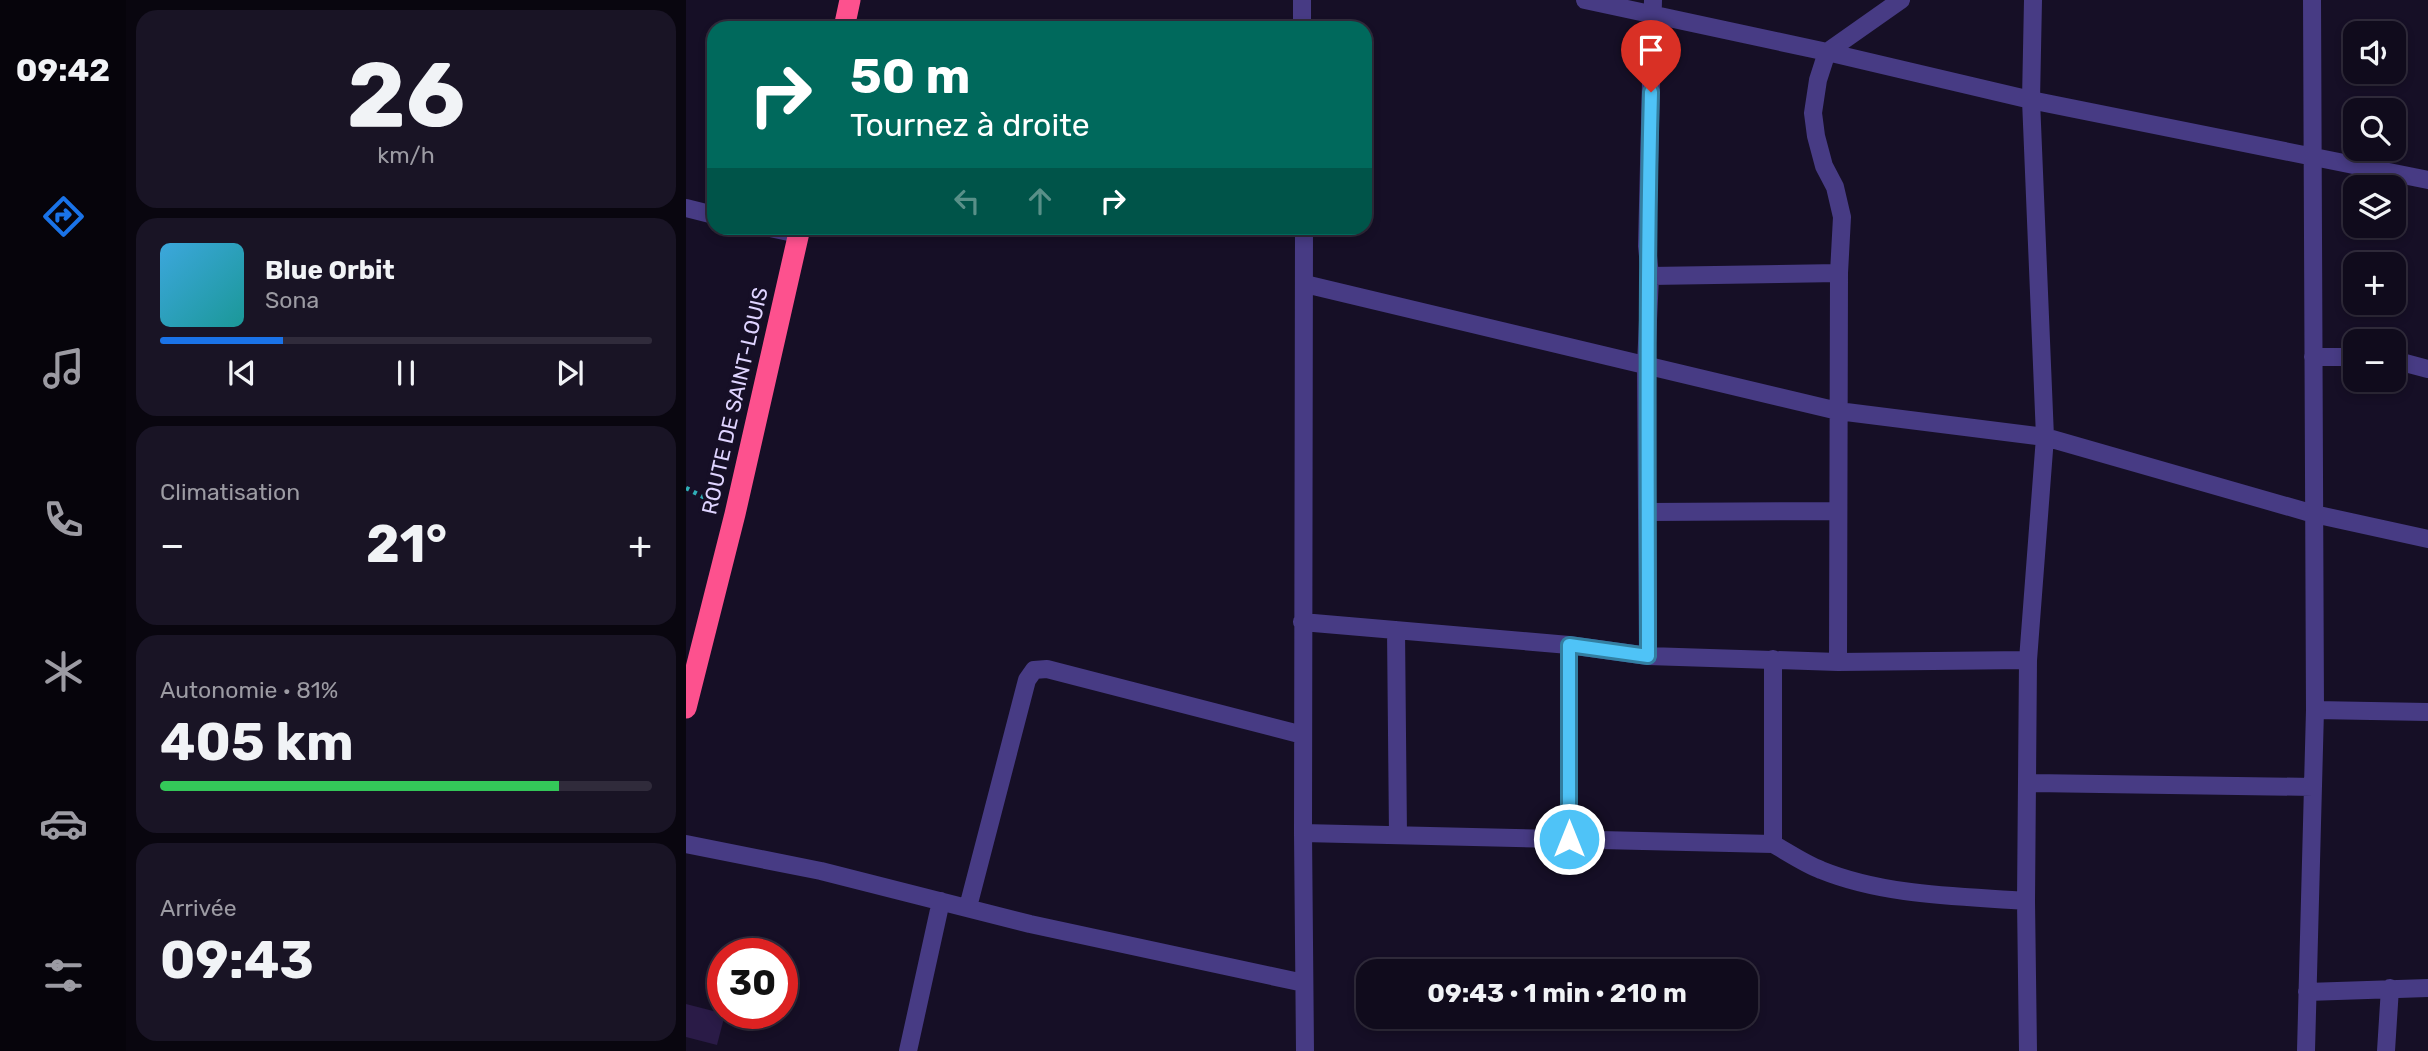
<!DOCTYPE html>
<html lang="fr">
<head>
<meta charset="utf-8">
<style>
  body { margin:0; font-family:Rubik,sans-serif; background:#191425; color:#f1f3f6; height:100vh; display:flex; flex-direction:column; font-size:26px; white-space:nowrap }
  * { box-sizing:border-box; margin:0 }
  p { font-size:23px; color:#9c9ba3 }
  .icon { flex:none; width:38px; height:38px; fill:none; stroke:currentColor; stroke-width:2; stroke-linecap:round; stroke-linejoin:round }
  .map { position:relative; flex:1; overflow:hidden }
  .sheet { display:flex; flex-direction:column; gap:10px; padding:10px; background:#09060f; width:560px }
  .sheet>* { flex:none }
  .banner { position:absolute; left:21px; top:21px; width:665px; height:214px; border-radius:21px; box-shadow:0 4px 10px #0003,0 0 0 2px #302b3b; background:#00695c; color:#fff; overflow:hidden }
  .fabs { position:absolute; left:1657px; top:21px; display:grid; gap:14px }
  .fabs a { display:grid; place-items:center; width:63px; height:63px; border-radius:14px; background:#100b1c; box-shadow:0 4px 10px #0003,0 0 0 2px #302b3b; font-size:35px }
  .speed { position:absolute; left:21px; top:938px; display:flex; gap:14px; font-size:35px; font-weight:700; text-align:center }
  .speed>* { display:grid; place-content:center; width:91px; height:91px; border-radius:50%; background:#100b1c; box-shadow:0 4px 10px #0003,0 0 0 2px #302b3b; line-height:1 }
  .speed .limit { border:10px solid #d22; background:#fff; color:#111 }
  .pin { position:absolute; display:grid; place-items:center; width:60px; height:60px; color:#fff; margin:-72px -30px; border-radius:50% 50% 50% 0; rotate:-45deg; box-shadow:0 0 7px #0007 }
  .pin .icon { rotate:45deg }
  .me { position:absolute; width:77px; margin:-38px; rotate:0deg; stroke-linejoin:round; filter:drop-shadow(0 0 5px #0008) }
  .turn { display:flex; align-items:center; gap:24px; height:147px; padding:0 28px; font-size:32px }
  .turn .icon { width:91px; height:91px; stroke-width:2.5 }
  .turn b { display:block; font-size:49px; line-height:60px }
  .lanes { display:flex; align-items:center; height:66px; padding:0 28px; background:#0003; justify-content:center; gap:35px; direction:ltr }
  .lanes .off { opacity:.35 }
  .big { font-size:52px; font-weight:700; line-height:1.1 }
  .sheet .tile { flex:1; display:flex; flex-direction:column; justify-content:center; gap:10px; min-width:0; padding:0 24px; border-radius:21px; background:#191425 }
  .sheet .dial { align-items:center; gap:0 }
  .dial b { font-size:91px; line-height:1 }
  .song { display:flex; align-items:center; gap:21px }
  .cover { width:84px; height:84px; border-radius:10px; background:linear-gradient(135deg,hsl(200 70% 55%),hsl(180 70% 35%)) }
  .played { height:7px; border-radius:4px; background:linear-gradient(90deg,#1a73e8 25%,#302b3b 25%) }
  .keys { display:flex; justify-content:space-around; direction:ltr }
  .heat { display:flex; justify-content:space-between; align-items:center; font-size:38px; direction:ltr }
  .charge { height:10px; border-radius:5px; background:linear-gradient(90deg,#34c759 81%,#302b3b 0) }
  .trip { position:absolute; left:670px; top:959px; width:402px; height:70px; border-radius:21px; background:#100b1c; box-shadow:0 4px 10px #0003,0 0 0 2px #302b3b; font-weight:700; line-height:70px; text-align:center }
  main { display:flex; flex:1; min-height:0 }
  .tab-bar { display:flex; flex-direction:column; width:126px; justify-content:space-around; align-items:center; background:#06040b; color:#9c9ba3 }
  .tab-bar .icon { width:49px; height:49px }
  .tab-bar .selected { color:#1a73e8 }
  .tab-bar b { font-size:32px; color:#f1f3f6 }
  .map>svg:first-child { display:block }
  .building { fill:#2a1b47 }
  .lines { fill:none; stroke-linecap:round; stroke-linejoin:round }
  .path { stroke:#30aeb7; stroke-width:4.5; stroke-dasharray:3.5 5; stroke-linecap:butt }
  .street { stroke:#473b84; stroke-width:18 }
  .highway { stroke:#fd518e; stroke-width:21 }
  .route-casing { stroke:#337fa1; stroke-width:18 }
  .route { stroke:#4fc3f7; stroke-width:12 }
  .labels { text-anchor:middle; stroke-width:7; stroke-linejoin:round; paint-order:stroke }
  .street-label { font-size:21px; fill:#dfd4ff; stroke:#160f26 }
</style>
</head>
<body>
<main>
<nav class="tab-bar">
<b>09:42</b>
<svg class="icon selected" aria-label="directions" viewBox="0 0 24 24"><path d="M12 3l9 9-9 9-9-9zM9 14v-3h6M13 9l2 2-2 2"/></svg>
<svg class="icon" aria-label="music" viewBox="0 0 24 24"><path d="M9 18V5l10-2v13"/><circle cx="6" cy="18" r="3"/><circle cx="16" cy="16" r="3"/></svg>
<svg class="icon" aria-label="phone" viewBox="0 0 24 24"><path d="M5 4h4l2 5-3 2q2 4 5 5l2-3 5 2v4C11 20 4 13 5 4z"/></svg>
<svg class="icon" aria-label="climate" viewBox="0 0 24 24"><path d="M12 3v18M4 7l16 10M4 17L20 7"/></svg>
<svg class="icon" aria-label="car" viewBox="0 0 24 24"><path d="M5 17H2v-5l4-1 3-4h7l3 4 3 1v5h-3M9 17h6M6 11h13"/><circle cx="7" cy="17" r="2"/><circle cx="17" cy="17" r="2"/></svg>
<svg class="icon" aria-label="filters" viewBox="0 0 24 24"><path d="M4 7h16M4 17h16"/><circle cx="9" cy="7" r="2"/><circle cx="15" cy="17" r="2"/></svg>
</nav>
<section class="sheet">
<div class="tile dial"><b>26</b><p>km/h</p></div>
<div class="tile">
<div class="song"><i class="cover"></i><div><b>Blue Orbit</b><p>Sona</p></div></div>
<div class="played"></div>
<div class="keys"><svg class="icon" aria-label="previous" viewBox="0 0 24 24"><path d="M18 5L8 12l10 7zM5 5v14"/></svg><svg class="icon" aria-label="pause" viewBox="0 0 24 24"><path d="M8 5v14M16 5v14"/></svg><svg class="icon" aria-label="next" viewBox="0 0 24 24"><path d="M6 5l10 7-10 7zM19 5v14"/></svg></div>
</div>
<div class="tile"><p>Climatisation</p>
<div class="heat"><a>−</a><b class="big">21°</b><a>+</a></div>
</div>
<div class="tile"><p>Autonomie · 81%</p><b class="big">405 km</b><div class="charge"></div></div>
<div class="tile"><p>Arrivée</p><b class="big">09:43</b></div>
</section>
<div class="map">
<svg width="1742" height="1051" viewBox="0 0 1742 1051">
  <rect width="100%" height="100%" fill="#160f26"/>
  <path class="building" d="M0,1004L39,1014L31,1045L0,1037Z"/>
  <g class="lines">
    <path class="path" d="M0,488L27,502"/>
    <path class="street" d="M616,0V28
      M899,0L1141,52L1345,100L1742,180
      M0,208L28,215
      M84,228L112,234
      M618,228L617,833L619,1051
      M964,276L1153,273
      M619,284L1152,411L1359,437L1628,514L1742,539
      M1627,357H1670
      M1708,360L1742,369
      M962,512L1152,511
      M616,622L883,645L962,656L1152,662L1342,660
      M710,630L712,835
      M883,645V839
      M962,656L960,365L964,276L961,246L967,0
      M1087,659V844
      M1152,662L1153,273L1156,217L1149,187L1138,166L1130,136L1127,113L1132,80L1141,52L1215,0
      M1629,710L1742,712
      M1341,783L1627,787
      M617,833L1087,844C1103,853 1119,864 1135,870C1199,896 1273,896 1340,901
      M0,844L135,871L344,924L618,983
      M282,907L341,680L348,670L361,669L617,735
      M1621,992L1742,988
      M222,1051L255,901
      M1342,1051L1340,901L1342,660L1359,437L1345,100L1347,0
      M1620,1051L1629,710L1626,0
      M1700,1051L1704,988"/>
    <path class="highway" d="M158,28L164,0
      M0,708L49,514L114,228"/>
  </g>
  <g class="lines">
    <g class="route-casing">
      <path id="route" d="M883,839V645L962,656C962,467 960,280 965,92"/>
    </g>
    <use href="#route" class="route"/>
  </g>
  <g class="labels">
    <g class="street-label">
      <text transform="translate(49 401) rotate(-77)" y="7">ROUTE DE SAINT-LOUIS</text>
    </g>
  </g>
</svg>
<div class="fabs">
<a><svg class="icon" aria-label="sound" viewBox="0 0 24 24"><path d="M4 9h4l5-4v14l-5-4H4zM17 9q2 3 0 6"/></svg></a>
<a><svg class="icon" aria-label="search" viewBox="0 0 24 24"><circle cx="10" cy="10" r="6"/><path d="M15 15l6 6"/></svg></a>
<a><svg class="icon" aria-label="layers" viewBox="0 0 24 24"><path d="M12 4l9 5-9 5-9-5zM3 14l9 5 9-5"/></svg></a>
<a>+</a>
<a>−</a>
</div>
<div class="speed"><div class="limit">30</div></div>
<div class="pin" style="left:965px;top:92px;background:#d93025"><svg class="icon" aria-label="arrive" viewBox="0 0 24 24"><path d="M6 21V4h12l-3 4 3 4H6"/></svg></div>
<svg class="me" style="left:883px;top:839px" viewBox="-20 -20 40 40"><circle r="17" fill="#4fc3f7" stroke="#fff" stroke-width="3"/><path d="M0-11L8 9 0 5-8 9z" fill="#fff"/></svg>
<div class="trip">09:43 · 1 min · 210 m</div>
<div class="banner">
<div class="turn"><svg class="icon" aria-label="right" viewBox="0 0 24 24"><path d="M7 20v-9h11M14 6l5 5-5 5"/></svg><div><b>50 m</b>Tournez à droite</div></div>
<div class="lanes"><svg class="icon off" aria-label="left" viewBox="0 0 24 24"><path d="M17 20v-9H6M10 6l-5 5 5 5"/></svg><svg class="icon off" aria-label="ahead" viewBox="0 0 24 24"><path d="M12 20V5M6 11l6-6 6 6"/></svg><svg class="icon" aria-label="right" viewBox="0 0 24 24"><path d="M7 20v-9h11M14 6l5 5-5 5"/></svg></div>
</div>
</div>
</main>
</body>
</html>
